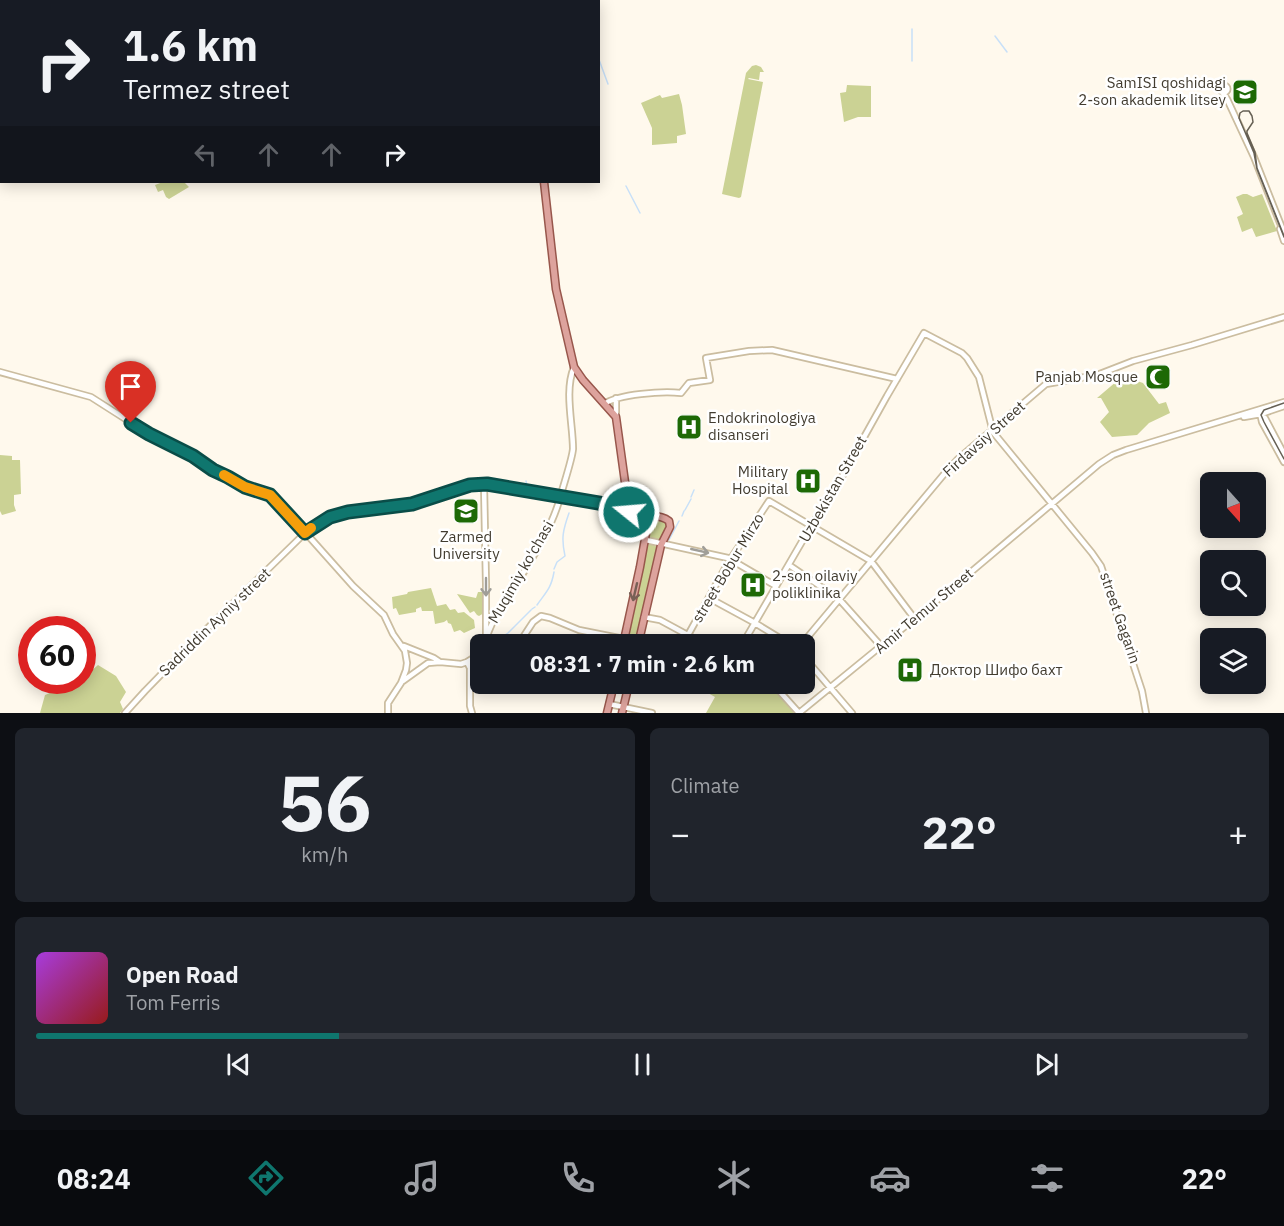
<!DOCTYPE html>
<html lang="en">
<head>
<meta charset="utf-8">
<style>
  body { margin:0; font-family:"IBM Plex Sans",sans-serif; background:#20242c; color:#f1f3f6; height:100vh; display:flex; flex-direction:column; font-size:22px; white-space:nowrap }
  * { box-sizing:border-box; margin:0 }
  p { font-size:20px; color:#9ea1a6 }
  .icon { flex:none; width:33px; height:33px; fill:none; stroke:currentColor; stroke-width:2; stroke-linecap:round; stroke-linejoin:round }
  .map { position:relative; height:713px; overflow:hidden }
  .sheet { display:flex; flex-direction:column; gap:15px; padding:15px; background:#0d0f14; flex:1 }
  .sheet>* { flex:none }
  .hud { position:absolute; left:0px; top:0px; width:600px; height:183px; box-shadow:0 3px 15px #0003; background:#171b24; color:#f1f3f6; overflow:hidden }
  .needle { width:39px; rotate:159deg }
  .tools { position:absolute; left:1200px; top:472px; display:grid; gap:12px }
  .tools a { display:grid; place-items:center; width:66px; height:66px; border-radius:9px; background:#171b24; box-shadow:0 3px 15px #0003; font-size:30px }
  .speed { position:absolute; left:18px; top:616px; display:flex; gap:12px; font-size:30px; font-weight:700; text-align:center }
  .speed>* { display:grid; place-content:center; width:78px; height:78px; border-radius:50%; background:#171b24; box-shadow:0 3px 15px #0003; line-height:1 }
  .speed .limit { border:9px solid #d22; background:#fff; color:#111 }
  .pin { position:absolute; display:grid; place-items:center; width:51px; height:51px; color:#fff; margin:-62px -26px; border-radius:50% 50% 50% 0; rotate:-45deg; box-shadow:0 0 6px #0007 }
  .pin .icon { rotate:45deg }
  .me { position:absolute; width:66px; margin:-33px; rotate:287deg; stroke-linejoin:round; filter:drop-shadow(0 0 4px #0008) }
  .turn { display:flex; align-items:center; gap:21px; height:126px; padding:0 24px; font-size:27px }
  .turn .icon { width:78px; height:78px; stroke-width:2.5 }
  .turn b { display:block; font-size:42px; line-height:51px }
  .lanes { display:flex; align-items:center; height:57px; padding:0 24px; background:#0003; justify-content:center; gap:30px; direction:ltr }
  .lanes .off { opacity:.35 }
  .big { font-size:45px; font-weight:700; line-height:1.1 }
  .sheet .widget { flex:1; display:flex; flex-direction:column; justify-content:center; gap:9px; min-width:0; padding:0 21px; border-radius:9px; background:#20242c }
  .sheet .dial { align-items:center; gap:0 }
  .dial b { font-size:78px; line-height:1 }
  .song { display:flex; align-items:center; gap:18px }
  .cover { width:72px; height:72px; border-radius:9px; background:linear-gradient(135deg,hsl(280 70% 55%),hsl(0 70% 35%)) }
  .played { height:6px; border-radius:3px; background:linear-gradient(90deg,#0f766e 25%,#363941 25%) }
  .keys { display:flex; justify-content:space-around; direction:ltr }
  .heat { display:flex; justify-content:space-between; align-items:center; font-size:33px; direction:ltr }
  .sheet .tiles { flex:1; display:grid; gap:15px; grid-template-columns:1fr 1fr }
  .widget:last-child { grid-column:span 2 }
  .trip { position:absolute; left:470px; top:634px; width:345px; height:60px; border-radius:9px; background:#171b24; box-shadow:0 3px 15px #0003; font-weight:700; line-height:60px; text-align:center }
  .menu { display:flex; height:96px; justify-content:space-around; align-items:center; background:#090b0e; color:#9ea1a6 }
  .menu .icon { width:42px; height:42px }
  .menu .selected { color:#0f766e }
  .menu b { font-size:27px; color:#f1f3f6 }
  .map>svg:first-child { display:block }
  .green { fill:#cbd294 }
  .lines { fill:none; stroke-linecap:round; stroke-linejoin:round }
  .stream { stroke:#c8e0f8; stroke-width:1.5 }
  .secondary-casing { stroke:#cbbda0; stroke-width:8 }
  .primary-casing { stroke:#98574c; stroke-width:9 }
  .secondary { stroke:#fff; stroke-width:4.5 }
  .primary { stroke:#dda39d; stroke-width:6 }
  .tram { stroke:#666054; stroke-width:1.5 }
  .oneway { stroke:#a09e98 }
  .oneway2 { stroke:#786056 }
  .route-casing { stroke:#0a4d48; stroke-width:15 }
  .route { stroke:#0f766e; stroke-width:10 }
  .slow { stroke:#f59e0b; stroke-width:10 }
  .labels { text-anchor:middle; stroke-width:5; stroke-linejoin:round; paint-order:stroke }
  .poi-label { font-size:15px; fill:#423c30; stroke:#fff; text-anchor:end }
  .street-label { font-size:15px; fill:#423c30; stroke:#fff }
</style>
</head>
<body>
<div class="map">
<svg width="1284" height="713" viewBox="0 0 1284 713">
  <rect width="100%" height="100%" fill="#fff9ed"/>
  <path class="green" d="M756,65L761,67L764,72H760L759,80L749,78L748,79L763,82L741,197L739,198L722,194L746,73L752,66Z
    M847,85L871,86V117H858L844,122L840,93L846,92Z
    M679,94L682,105L686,134L677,136V143L652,145V128L641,103L660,95L662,98Z
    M163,182H184L189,187L169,199L166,197L163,190L158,192L155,185Z
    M1243,194H1247L1253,197L1262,194L1277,231L1256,237L1252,228L1242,232L1237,217L1243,214L1236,197Z
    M1130,373L1137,381L1143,383L1159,404L1166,402L1170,413L1149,423L1137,435L1112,437L1100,422L1109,412L1101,398H1097L1117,381L1123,379Z
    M0,455L12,456V460H20L21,494L14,495V505L16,511L2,515L0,511Z
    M654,517L669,523L636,645H624L648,544L650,519Z
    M431,588L437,606L446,604L450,610L455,609L458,613L464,612L474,620L475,628L464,633L460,630L454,632L451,624L448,623L447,620L444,622L435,624L433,611H422L421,607L416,609V612L399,615L396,608L393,609L392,597L407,594L408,592Z
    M478,592H484V613L479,616L477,615L474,611L470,613L457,594L476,598Z
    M98,665L116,676L126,692L120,702L123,709L120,713H40L45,695L78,681H82L83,678Z
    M692,684H771L794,713H706L715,697Z"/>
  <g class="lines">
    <path class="stream" d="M995,36L1007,52
      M598,57L608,84
      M912,61V29
      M626,186L640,213
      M526,481L527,486L539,488
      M541,489L558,492
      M691,497L694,490
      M685,510L691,499
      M682,516L684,511
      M669,540L679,521
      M554,569L557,562L565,556C561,538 563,530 569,513
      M537,605C546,592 551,589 554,572
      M532,609L535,607
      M494,645L498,636L505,635L508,633L531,610
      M471,673L480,666"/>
    <g class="secondary-casing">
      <path id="secondary" d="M1220.5 89a3.5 3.5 0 1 1 7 0a3.5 3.5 0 1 1-7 0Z
        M1222,92L1227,99L1254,157L1284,233
        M1280,229L1284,241
        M0,372L91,397L149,434L193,456L213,470L228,477L245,487L270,495L304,531L353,586L384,615L393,634L405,651L407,663L406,670L401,683L388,703V713
        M616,398V417
        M604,404C619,394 662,391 681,393L689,383L710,380L706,358L749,351L772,350L897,379
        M1260,413L1262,422L1284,462
        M1261,414L1265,418L1284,454
        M1244,417L1261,414L1284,406
        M484,484L486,584V645
        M604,507L629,511
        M646,540L728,558L776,586
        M789,565L839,599L881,646
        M709,598L755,623L791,645
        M644,617L660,620L706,645
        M688,635L728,563L769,501L871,561L914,618
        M487,636C493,618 504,603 514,588C531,560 551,530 560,498C563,486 572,460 573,449C573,424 564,391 574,367
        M518,645L533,622L541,616L550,618L579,630L624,639
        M742,645L811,526L834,491L887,396L924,333L962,353L967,358L979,377L993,432L1092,553L1101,566L1142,691L1146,713
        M801,645L945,473L958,459L1046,384L1097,375L1133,361L1192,345L1284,317
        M404,646L434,658L440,662
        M804,657L852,713
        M467,662L470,668V706L472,713
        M403,681L428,663L440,662L461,664L467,662L480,654
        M773,684L799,713L952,588L1099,464L1113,455L1126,450L1284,402
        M609,704L652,713
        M125,713L145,691L183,652L305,533L316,525L330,517L348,512L412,504L470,485L486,484L629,508"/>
    </g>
    <g class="primary-casing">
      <path id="primary" d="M503,0L504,2
        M544,182L556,289L574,367L583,380L616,417L629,511L643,514L647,517L648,522
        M623,645L640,567L648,522L651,516C658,516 664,517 669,521L670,527L661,545L638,645
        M607,713L614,684
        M622,713L629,684"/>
    </g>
    <use href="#secondary" class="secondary"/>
    <use href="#primary" class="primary"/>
    <path class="tram" d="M1284,236L1257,168L1255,152L1247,133V131L1253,122L1252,116L1249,111H1243L1240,113L1239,118L1254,153L1257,169L1284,237
      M1284,403L1264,410L1261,415L1264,422L1284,459"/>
  </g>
  <defs><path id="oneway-shaft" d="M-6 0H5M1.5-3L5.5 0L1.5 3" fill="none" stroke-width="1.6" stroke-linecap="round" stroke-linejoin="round" transform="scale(1.5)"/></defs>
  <g class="oneway">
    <use href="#oneway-shaft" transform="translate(700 551) rotate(13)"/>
    <use href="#oneway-shaft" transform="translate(486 587) rotate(90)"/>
  </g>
  <use class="oneway2" href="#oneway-shaft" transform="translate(635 592) rotate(103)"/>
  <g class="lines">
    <g class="route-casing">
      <path id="route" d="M131,423L149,434L193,456L213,470L228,477L245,487L270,495L305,533L330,517L348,512L412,504L470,485L487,484L622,507L629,508V512"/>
    </g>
    <use href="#route" class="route"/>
    <path class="slow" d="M224,475L245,487L270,495L305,533L311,528"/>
  </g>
  <defs>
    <g id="university-square" transform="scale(1.35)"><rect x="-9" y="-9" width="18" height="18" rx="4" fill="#1d6905" stroke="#fff"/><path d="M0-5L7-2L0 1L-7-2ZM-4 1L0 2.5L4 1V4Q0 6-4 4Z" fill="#fff"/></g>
    <g id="mosque-square" transform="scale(1.35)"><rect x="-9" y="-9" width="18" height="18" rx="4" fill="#1d6905" stroke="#fff"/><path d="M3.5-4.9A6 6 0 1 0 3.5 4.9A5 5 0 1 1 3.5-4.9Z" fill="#fff"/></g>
    <g id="hospital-square" transform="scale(1.35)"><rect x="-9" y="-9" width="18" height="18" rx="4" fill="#1d6905" stroke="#fff"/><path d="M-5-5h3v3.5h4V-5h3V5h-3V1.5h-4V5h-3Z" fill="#fff"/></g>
  </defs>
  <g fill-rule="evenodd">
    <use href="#university-square" x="1245" y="92"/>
    <use href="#mosque-square" x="1158" y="377"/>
    <use href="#hospital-square" x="689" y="427"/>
    <use href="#hospital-square" x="808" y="481"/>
    <use href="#university-square" x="466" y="511"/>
    <use href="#hospital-square" x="753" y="585"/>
    <use href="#hospital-square" x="910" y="670"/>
  </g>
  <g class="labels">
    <g class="poi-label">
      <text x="1226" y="88">SamISI qoshidagi<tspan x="1226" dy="17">2-son akademik litsey</tspan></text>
      <text x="1138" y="382">Panjab Mosque</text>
      <text x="708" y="423" text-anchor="start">Endokrinologiya<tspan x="708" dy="17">disanseri</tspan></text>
      <text x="788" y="477">Military<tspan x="788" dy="17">Hospital</tspan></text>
      <text x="466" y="542" text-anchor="middle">Zarmed<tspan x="466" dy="17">University</tspan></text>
      <text x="772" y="581" text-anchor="start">2-son oilaviy<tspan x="772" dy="17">poliklinika</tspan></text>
      <text x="930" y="675" text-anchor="start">Доктор Шифо бахт</text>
    </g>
    <g class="street-label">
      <text transform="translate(984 439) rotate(-42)" y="5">Firdavsiy Street</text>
      <text transform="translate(833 489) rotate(-60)" y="5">Uzbekistan Street</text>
      <text transform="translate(728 568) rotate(-59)" y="5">street Bobur Mirzo</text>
      <text transform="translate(521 572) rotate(-60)" y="5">Muqimiy ko'chasi</text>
      <text transform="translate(924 611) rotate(-40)" y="5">Amir Temur Street</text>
      <text transform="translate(1120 618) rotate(71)" y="5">street Gagarin</text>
      <text transform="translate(215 622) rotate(-44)" y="5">Sadriddin Ayniy street</text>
    </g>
  </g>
</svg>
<div class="tools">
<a><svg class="needle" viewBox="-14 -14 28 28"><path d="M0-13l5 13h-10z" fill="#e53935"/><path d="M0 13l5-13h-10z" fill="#9ea1a6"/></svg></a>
<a><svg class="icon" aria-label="search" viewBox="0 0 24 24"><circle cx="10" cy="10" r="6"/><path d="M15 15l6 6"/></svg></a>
<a><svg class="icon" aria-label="layers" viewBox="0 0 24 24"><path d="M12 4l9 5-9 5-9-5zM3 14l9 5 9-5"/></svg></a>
</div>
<div class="speed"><div class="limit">60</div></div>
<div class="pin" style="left:131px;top:423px;background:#d93025"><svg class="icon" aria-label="arrive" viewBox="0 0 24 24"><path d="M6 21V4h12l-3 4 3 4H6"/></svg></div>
<svg class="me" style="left:629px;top:512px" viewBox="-20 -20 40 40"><circle r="17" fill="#0f766e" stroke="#fff" stroke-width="3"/><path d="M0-11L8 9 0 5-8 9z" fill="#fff"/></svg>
<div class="trip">08:31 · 7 min · 2.6 km</div>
<div class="hud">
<div class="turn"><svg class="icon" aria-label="right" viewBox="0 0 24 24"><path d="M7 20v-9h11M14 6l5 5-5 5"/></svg><div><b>1.6 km</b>Termez street</div></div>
<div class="lanes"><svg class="icon off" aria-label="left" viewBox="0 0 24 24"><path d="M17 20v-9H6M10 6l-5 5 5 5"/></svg><svg class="icon off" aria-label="ahead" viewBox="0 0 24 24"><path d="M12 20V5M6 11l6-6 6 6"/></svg><svg class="icon off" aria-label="ahead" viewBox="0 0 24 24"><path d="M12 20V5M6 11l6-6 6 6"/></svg><svg class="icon" aria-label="right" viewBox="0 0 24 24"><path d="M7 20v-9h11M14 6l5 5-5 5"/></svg></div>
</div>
</div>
<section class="sheet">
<div class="tiles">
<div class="widget dial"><b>56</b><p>km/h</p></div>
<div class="widget"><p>Climate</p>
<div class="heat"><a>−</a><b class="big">22°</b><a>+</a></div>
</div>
<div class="widget">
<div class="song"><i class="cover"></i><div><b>Open Road</b><p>Tom Ferris</p></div></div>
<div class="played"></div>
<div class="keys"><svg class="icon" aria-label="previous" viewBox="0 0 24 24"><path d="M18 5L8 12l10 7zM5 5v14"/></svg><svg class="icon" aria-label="pause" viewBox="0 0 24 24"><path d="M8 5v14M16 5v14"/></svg><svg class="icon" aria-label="next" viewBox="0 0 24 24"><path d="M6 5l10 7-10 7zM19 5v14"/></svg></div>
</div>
</div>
</section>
<nav class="menu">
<b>08:24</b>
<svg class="icon selected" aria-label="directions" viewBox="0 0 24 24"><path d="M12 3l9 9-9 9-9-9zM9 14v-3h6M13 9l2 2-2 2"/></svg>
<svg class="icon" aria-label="music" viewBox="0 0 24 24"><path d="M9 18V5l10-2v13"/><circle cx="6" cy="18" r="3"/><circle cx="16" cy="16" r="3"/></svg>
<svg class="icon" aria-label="phone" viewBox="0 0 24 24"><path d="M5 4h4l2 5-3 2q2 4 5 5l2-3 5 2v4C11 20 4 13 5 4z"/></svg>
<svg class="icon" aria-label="climate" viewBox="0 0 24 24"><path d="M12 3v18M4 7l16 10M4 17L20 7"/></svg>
<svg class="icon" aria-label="car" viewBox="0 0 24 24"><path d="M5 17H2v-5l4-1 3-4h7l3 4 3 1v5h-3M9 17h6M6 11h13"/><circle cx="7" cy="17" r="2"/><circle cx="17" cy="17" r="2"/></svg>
<svg class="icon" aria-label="filters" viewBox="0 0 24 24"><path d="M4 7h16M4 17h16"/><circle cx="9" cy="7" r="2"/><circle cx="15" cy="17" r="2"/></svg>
<b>22°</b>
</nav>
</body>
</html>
